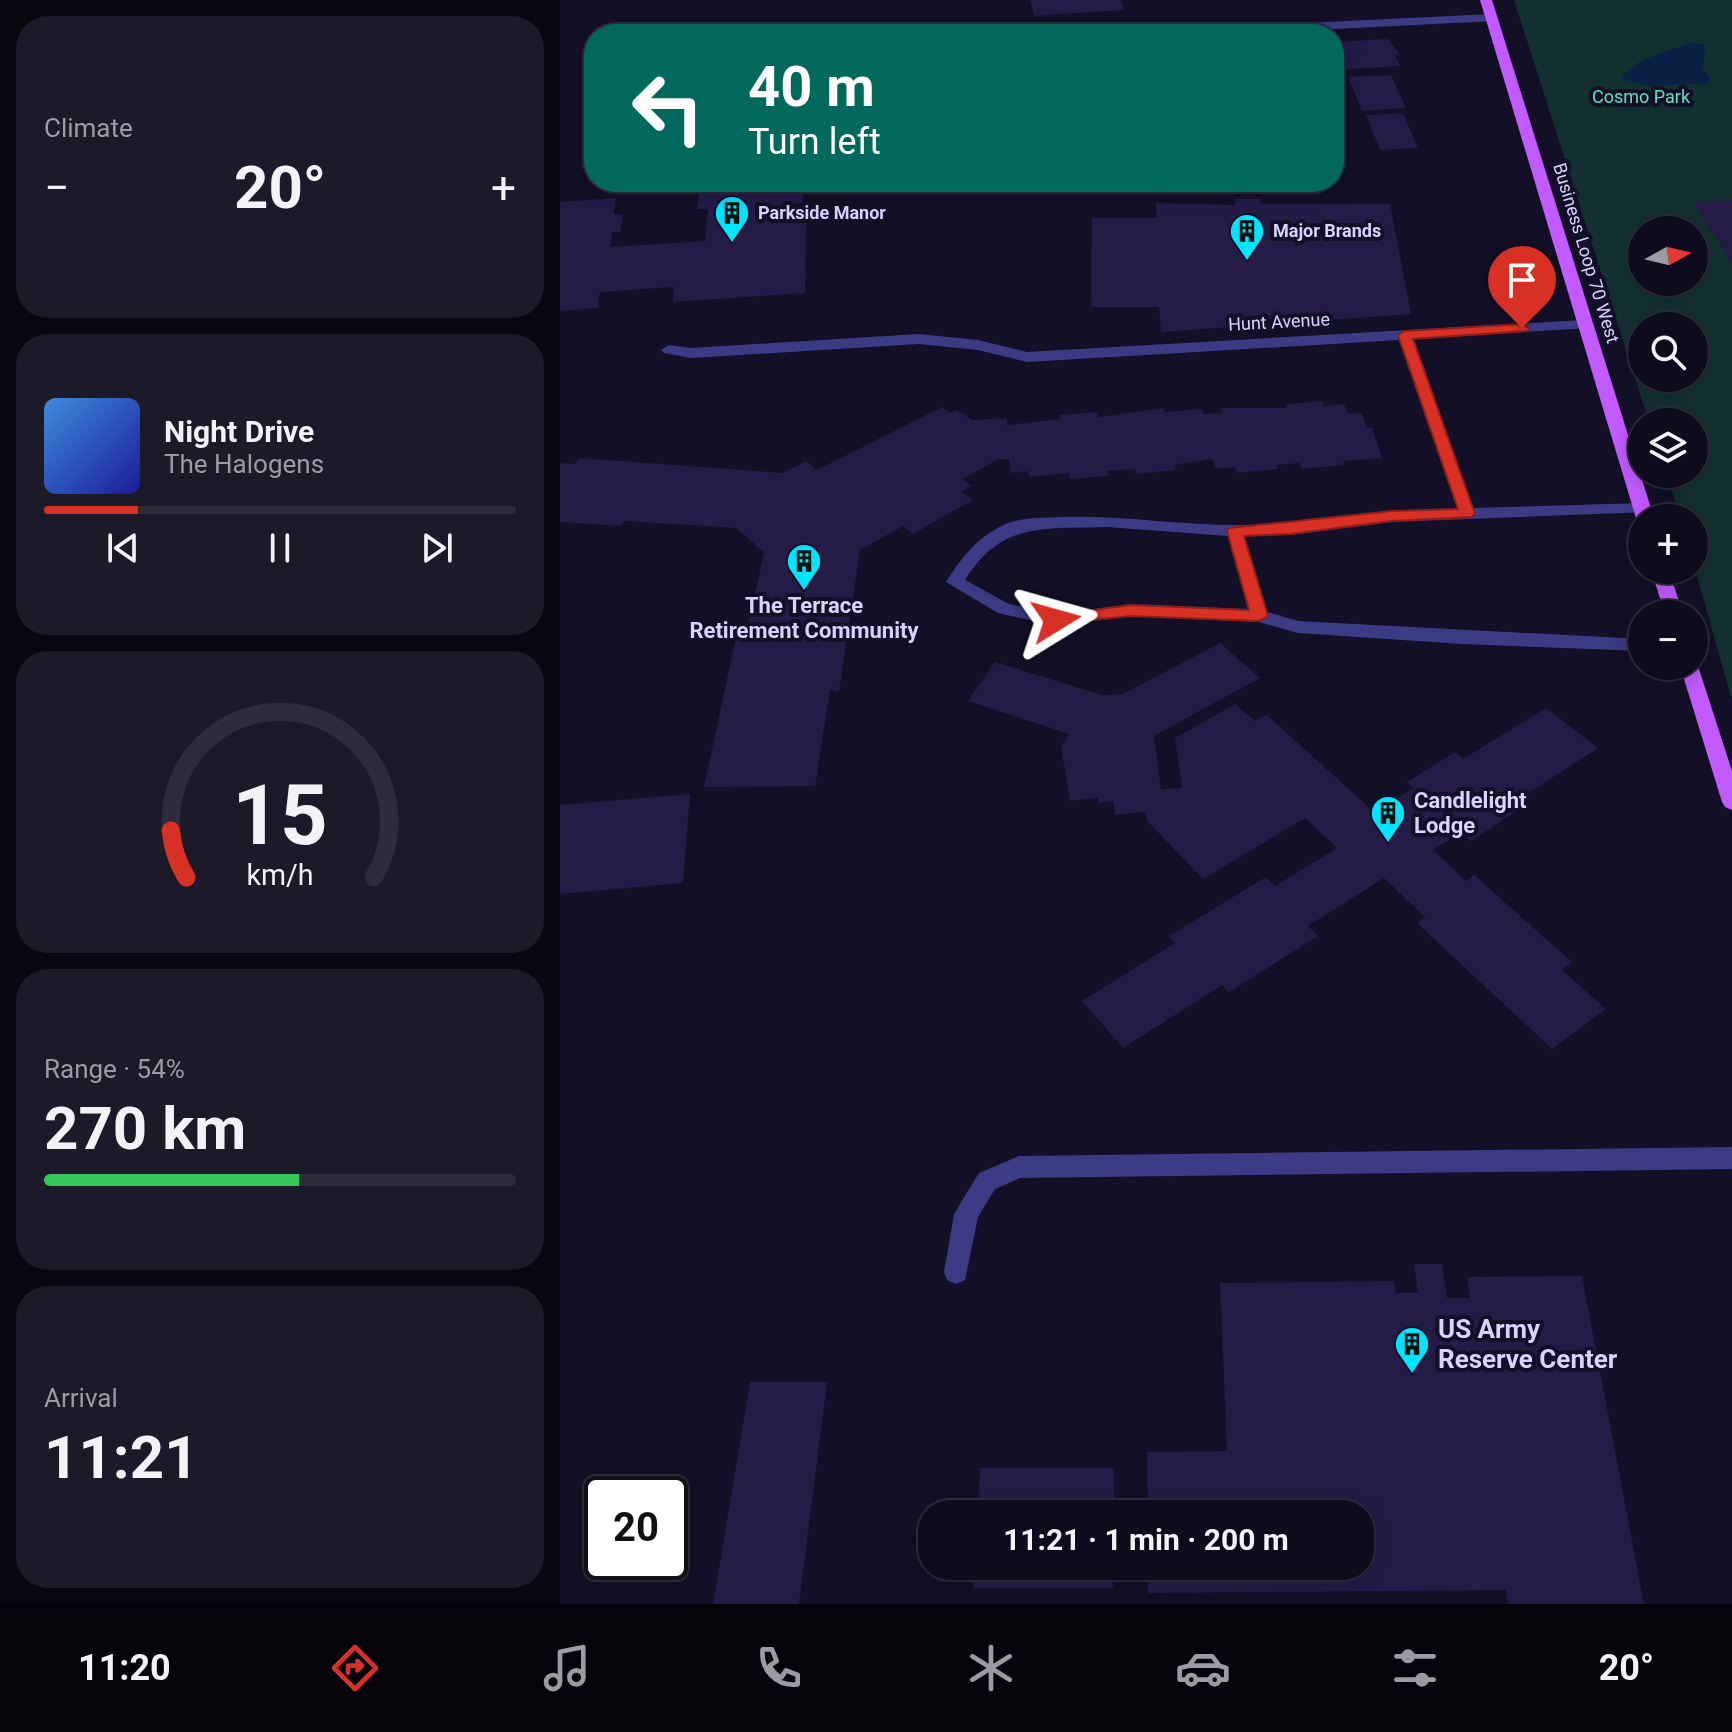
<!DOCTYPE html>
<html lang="en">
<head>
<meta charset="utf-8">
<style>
  body { margin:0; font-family:Roboto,sans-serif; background:#1c1929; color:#f1f3f6; height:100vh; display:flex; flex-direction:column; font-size:30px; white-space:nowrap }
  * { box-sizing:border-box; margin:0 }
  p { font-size:26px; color:#9b9ba3 }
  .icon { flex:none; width:44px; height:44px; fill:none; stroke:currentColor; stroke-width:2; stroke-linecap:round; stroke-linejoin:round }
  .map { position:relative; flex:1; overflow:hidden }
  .sheet { display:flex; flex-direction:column; gap:16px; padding:16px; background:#08060f; width:560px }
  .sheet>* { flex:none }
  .hud { position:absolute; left:24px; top:24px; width:760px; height:168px; border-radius:32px; box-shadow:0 4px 20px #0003,0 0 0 2px #2e2b3b; background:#00695c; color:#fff; overflow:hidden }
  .needle { width:52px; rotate:82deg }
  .tools { position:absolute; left:1068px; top:216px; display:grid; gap:16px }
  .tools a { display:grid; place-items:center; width:80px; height:80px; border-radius:50%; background:#0e0b1c; box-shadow:0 4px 20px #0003,0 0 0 2px #2e2b3b; font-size:40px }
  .speed { position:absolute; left:24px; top:1476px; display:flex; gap:16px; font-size:40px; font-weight:700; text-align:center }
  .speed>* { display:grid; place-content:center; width:104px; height:104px; border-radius:50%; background:#0e0b1c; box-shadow:0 4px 20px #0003,0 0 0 2px #2e2b3b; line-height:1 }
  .speed .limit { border:4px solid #111; border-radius:12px; background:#fff; color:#111 }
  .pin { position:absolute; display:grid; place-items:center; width:68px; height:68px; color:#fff; margin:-82px -34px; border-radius:50% 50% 50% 0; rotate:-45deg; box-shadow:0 0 8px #0007 }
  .pin .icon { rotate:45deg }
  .me { position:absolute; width:88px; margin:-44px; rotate:82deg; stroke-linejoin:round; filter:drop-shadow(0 0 6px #0008) }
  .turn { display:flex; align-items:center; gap:28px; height:168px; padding:0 32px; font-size:36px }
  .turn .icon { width:104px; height:104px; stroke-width:2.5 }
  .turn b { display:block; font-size:56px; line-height:68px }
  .big { font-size:60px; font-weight:700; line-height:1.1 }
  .sheet .tile { flex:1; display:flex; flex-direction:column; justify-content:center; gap:12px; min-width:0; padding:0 28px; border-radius:32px; background:#1c1929 }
  .sheet .dial { align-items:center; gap:0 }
  .dial svg { height:208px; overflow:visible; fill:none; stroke:#2e2b3b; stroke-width:7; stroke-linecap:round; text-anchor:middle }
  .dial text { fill:#f1f3f6; stroke:none }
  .song { display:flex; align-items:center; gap:24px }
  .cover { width:96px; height:96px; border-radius:12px; background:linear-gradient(135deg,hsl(210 70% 55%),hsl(240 70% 35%)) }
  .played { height:8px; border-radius:4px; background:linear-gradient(90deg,#d93025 20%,#2e2b3b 20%) }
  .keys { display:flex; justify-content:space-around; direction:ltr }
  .heat { display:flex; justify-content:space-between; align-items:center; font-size:44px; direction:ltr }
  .charge { height:12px; border-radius:6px; background:linear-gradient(90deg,#34c759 54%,#2e2b3b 0) }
  .trip { position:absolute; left:358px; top:1500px; width:456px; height:80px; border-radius:32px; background:#0e0b1c; box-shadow:0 4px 20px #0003,0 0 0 2px #2e2b3b; font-weight:700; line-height:80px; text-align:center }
  .tabs { display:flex; height:128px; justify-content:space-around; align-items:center; background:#06040b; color:#9b9ba3 }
  .tabs .icon { width:56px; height:56px }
  .tabs .current { color:#d93025 }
  .tabs b { font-size:36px; color:#f1f3f6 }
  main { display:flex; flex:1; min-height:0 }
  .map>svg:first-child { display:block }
  .green { fill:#12302f; fill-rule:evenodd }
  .water { fill:#0a1f44 }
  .building { fill:#241b47 }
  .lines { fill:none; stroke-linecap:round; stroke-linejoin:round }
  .minor { fill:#3d3a85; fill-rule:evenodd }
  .major { fill:#c25bff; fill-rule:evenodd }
  .route { fill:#d93025; stroke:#8d1f18; stroke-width:2 }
  .labels { text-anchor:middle; stroke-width:8; stroke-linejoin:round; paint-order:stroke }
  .far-park-label { font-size:18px; fill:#5fe0c0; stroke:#130f26 }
  .far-poi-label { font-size:18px; font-weight:bold; fill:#d9d4ff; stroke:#130f26; text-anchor:start }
  .far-street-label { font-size:18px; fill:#d9d4ff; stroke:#130f26 }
  .poi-label { font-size:22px; font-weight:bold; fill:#d9d4ff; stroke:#130f26 }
  .near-poi-label { font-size:26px; font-weight:bold; fill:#d9d4ff; stroke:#130f26; text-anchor:start }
</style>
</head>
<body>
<main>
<section class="sheet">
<div class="tile"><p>Climate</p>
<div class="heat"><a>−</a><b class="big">20°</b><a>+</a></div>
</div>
<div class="tile">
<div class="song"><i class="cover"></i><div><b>Night Drive</b><p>The Halogens</p></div></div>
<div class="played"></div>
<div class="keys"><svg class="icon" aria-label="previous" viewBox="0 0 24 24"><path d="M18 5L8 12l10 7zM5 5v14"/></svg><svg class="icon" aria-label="pause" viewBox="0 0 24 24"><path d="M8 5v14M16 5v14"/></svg><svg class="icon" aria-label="next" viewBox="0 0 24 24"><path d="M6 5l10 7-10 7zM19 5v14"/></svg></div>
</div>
<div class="tile dial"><svg viewBox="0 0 100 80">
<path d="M14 69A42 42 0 1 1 86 69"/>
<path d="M14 69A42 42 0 0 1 8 51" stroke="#d93025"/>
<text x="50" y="56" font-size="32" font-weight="700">15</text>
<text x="50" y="72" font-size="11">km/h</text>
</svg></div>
<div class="tile"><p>Range · 54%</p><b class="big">270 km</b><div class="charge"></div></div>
<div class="tile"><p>Arrival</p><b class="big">11:21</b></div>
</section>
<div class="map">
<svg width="1172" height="1604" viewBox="0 0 1172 1604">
  <rect width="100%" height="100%" fill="#130f26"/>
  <path class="green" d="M954,0H1172V700L1134,566V518H1121L1106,474H1134V422H1089ZM1082,230H1134V282H1082ZM1082,326H1134V378H1082Z"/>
  <path class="water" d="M1132,42L1145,45L1143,71L1151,78L1148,83L1088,86L1062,79C1070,59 1112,51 1132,42Z"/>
  <path class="building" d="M470,0H561L564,10L474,16Z
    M92,25L136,31L133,34H84Z
    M828,39L840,55H835L840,66L774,70V42Z
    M831,75L846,108L802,111L788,77Z
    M843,113L858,148L820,150L806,115Z
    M151,182L243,183V203L230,204V223L246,222L245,293L113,302L114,287L40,292L38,308L0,311V202L56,198L54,214H63L60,232H52L50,247L145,241L148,209H137L139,189H150Z
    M675,199H700L701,204H830L851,314L601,332L599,307H531L532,218H597L596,203L675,205Z
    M1172,199V263L1133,202Z
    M763,401L764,406L784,404L788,414L802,413L807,428H812L822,458L783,461L784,465L741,469L740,463L717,465L718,469L677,473L675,467L655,469L653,459L615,465L616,470L576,474L575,469L547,471L548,476L510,479L509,473L469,477L468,471L451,473L449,459H439L403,479L412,486L401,492L413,500L353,534L343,526L300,550L279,691L270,690L255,786L144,787L177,632H187L204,552L176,528L64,521L62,526L0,522V463L16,464L19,458L223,473L246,461L257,470L382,407L390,413L397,410L412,420L447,418V425L500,419V415L538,412L539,417L603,408L604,412L642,409L643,414L662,413L660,408H727L726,404Z
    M660,643L700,678L594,736L601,789L622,788L615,738L675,704L695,721L707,715L814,812L854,788L847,782L895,752L903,759L986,708L1038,748L953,803L960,809L911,841L901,832L873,850L906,881L914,875L1012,962L1002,970L1046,1009L992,1049L857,923L865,917L824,878L748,926L758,936L669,992L662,985L563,1048L522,1001L615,943L609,936L706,877L715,886L777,848L745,818L643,879L588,822L585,812L555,815L553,801L538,803V798L510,801L501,746L509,734L408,701L435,662L542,695L563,694Z
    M130,794L123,883L0,894V805Z
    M854,1264H882L887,1298H910L907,1277L1022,1276L1084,1604H948L946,1590L588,1593V1566H800V1514H588L587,1452L667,1451L660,1283L834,1281L836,1293H858Z
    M190,1382H267L239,1604H153Z
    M420,1468H554V1514H418Z
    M415,1566H553V1588H413Z"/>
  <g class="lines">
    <path class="minor" d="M931,14L937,18L935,21L677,34H596L602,30Z
      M1024,320L1032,325L1029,328L854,339L913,508L1082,503L1091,508L1088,512L832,522L730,535L685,536L707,612L738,621L1082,639V651L902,644L738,633L699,622L571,616L496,626L438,613L386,582C402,557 418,536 446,524C463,517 483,518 500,517C560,515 618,525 677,525C751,525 823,511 897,508L839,340L467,362L418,350L359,344L131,358L104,353L101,350L109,345L131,348L359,334L418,340L467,352ZM547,527L668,536L688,609L571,604L496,614L449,604L405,580C442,521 485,529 547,527Z
      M1172,1147V1169L460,1178L435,1189L418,1217L405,1280L396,1284L387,1280L384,1272L394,1214L419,1173L459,1156Z"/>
    <path class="major" d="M920,0H932L1094,518H1082V523L1076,518Z
      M1091,570H1109L1123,614H1105Z
      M1134,661L1138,666L1172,771V810L1165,807L1162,802L1120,666H1134Z"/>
  </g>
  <path class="route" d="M962,324L969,328L967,331L853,339L915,514L912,517L832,521L730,534L684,536L708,616L699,621L571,616L490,624L488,620L496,615L571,605L689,610L667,531L669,528L832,511L898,509L838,335L845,331Z"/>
  <defs>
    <g id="building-pin" transform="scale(1.8)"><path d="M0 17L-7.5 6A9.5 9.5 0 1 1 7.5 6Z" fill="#00e5ff" stroke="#130f26"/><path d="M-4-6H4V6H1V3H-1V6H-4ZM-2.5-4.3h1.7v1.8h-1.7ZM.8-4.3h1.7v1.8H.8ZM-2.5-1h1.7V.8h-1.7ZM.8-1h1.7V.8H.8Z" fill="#111"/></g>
  </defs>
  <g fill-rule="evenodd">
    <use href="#building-pin" x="172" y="213"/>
    <use href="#building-pin" x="687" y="231"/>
    <use href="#building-pin" x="244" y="561"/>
    <use href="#building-pin" x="828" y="813"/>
    <use href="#building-pin" x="852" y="1344"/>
  </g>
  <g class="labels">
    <g class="far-park-label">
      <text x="1081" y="103">Cosmo Park</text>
    </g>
    <g class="far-poi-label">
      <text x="198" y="219">Parkside Manor</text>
      <text x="713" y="237">Major Brands</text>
    </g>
    <g class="far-street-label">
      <text transform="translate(1026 253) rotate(73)" y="6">Business Loop 70 West</text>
      <text transform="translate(719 322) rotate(-3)" y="6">Hunt Avenue</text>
    </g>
    <g class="poi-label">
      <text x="244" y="613">The Terrace<tspan x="244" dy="25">Retirement Community</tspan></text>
      <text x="854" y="808" text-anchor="start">Candlelight<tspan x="854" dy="25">Lodge</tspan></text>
    </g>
    <g class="near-poi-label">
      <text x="878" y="1338">US Army<tspan x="878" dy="30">Reserve Center</tspan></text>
    </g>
  </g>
</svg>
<div class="tools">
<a><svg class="needle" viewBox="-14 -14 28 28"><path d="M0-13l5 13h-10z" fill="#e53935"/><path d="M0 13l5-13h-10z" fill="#9b9ba3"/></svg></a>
<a><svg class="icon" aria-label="search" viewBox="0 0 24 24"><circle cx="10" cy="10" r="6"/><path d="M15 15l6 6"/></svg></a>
<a><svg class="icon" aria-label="layers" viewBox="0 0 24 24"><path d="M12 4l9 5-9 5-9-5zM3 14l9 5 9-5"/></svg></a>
<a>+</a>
<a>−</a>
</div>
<div class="speed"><div class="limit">20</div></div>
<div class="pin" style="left:962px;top:328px;background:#d93025"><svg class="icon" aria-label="arrive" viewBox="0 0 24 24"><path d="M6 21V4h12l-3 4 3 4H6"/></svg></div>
<svg class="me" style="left:496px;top:620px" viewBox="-20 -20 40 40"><path d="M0-17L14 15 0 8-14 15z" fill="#d93025" stroke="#fff" stroke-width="4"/></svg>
<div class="trip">11:21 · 1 min · 200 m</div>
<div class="hud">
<div class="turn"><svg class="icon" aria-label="left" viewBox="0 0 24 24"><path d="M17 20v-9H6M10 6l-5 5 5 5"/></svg><div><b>40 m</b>Turn left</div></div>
</div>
</div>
</main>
<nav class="tabs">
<b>11:20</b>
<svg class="icon current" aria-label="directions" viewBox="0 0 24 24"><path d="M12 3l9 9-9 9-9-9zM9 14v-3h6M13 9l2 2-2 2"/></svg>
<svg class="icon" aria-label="music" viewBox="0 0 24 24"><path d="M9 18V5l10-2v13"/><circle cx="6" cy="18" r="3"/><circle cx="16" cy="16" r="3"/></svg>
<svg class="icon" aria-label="phone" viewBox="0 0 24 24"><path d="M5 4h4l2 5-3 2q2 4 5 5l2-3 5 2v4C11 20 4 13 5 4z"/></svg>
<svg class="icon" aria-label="climate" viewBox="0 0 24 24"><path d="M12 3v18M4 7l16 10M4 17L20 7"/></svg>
<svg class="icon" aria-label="car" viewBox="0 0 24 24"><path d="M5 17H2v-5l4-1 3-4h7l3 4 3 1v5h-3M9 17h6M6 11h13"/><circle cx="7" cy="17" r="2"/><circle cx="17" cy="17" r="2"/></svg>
<svg class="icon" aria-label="filters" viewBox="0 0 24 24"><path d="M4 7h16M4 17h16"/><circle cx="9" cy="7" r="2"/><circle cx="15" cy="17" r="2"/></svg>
<b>20°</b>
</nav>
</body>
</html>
